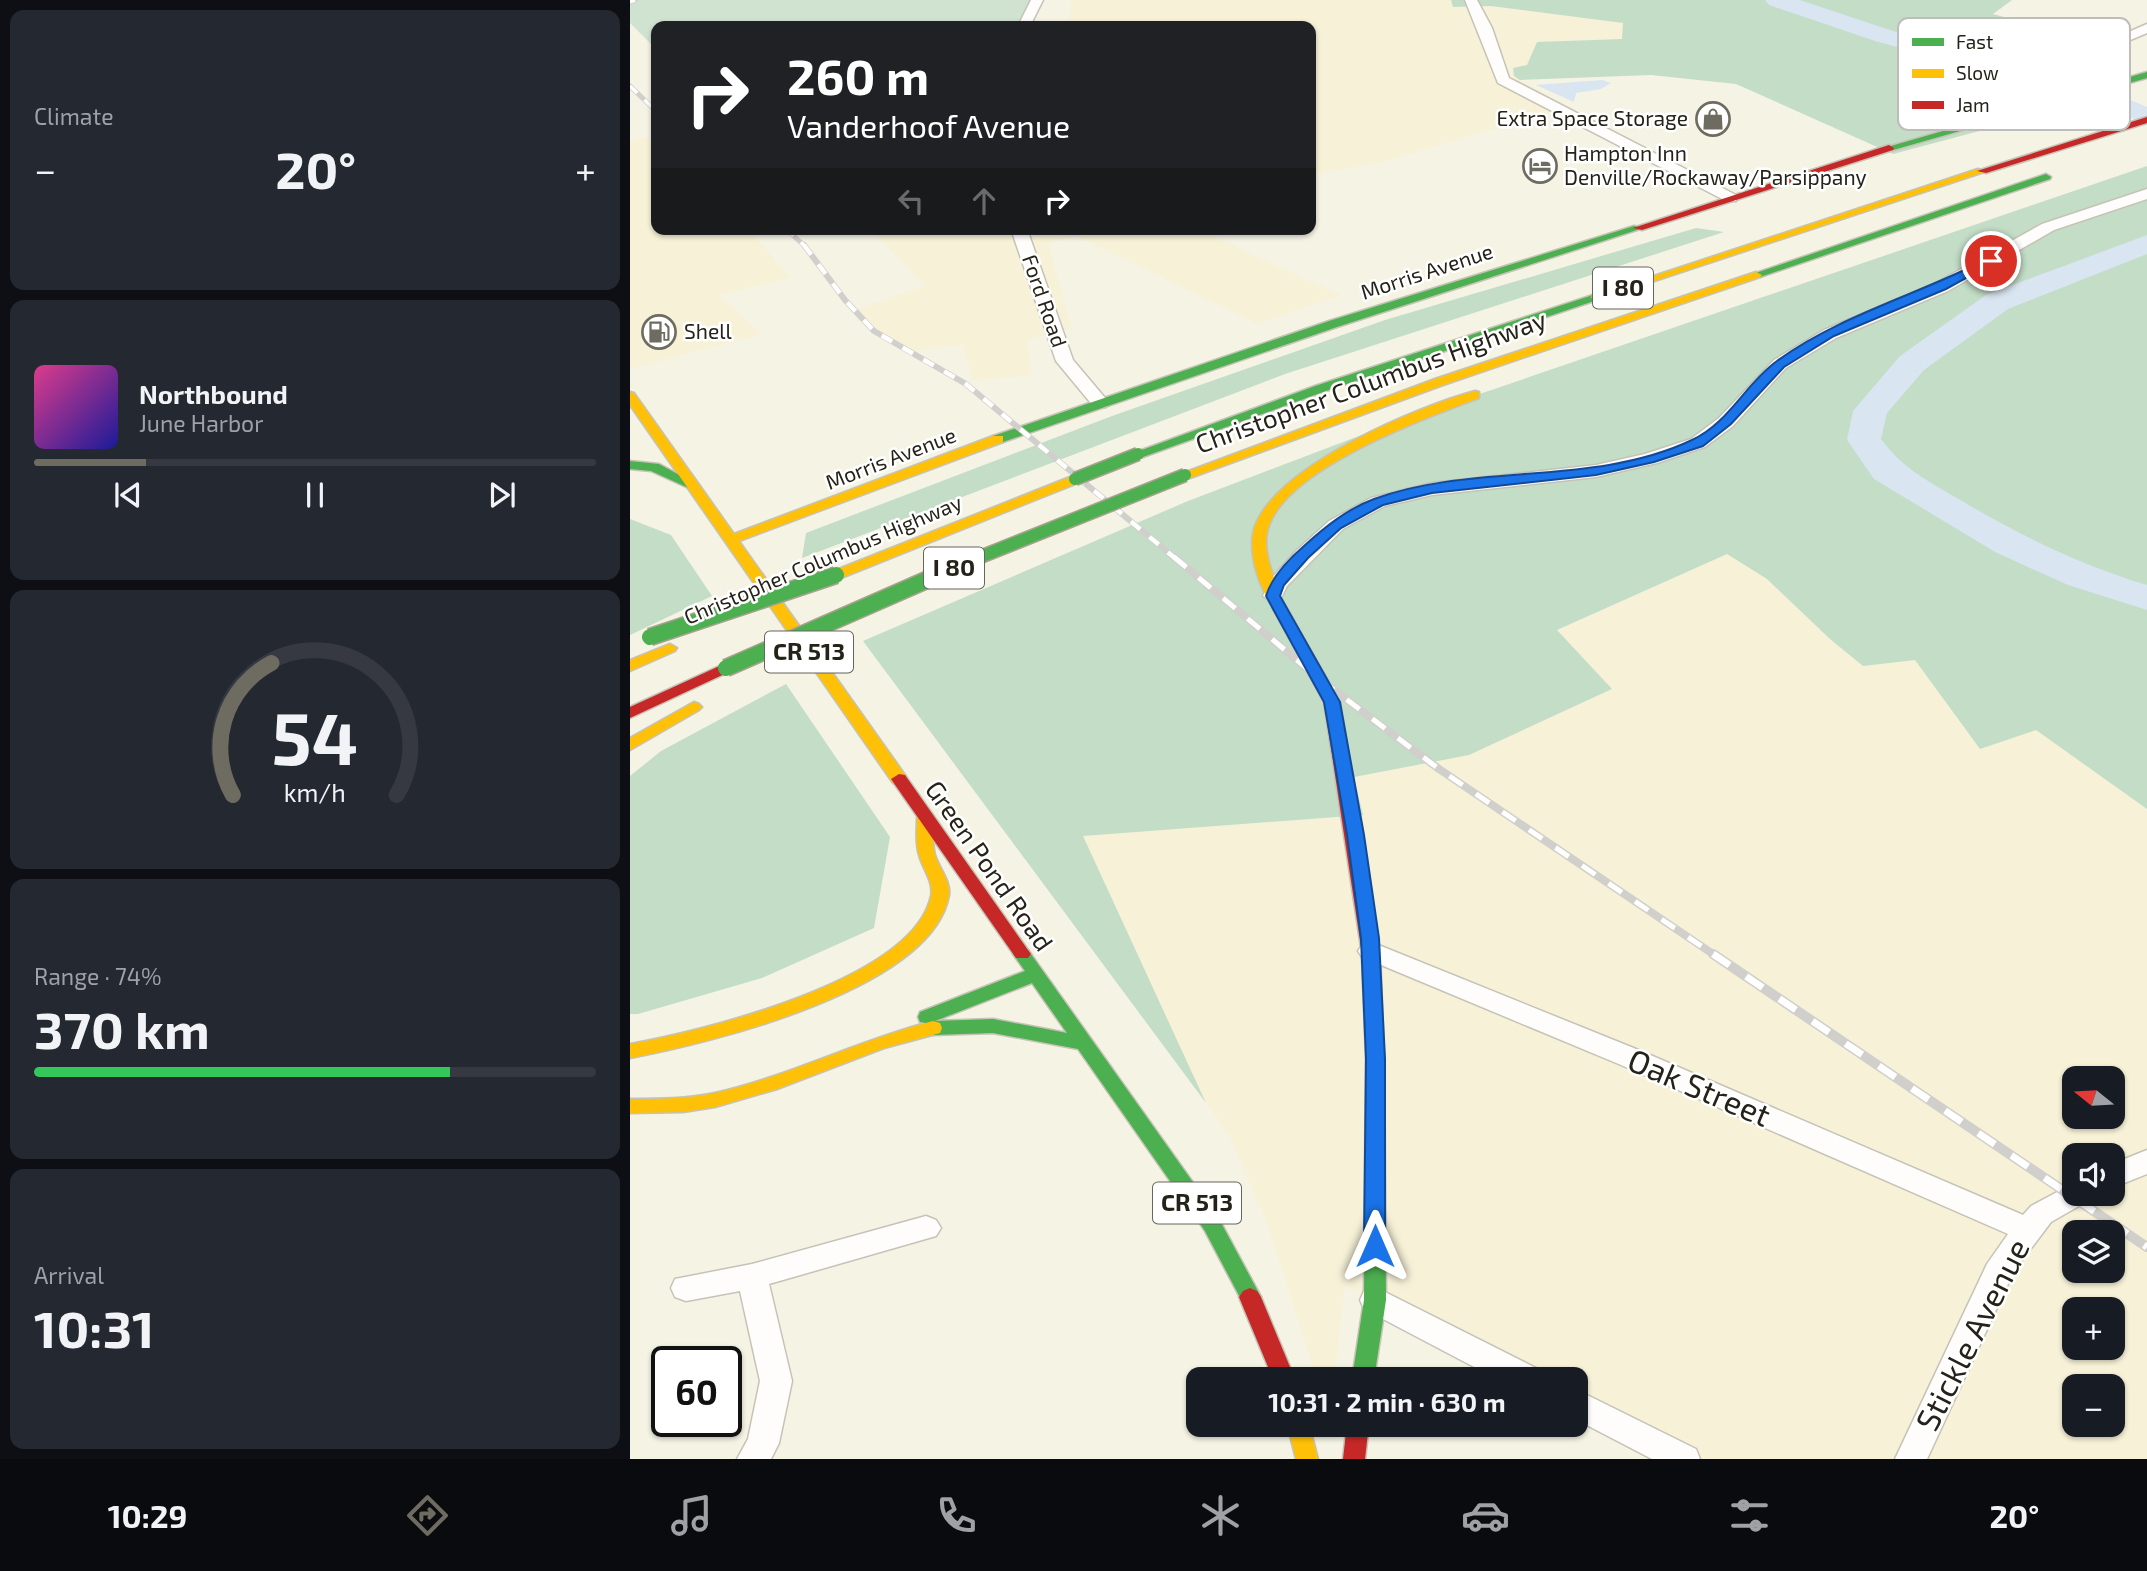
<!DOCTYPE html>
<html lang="en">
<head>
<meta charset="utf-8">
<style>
  body { margin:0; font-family:"Exo 2",sans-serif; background:#242831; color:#f1f3f6; height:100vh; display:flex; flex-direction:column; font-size:26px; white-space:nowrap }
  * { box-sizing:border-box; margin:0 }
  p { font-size:23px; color:#9ea1a6 }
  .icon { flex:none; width:38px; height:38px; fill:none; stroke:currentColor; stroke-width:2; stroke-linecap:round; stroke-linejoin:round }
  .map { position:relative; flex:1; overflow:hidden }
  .sheet { display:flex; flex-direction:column; gap:10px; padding:10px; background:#0d0f14; width:630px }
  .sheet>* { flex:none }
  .banner { position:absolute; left:21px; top:21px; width:665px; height:214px; border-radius:14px; box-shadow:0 2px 5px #0004; background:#202124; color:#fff; overflow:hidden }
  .needle { width:46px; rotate:288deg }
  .controls { position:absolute; left:1432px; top:1066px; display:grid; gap:14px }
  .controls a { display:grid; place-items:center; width:63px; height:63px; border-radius:14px; background:#171b24; box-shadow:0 2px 5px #0004; font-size:35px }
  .speed { position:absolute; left:21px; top:1346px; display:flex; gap:14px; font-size:35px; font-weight:700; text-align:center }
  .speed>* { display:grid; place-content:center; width:91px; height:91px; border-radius:50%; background:#171b24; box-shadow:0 2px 5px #0004; line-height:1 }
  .speed .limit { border:4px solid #111; border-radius:10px; background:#fff; color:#111 }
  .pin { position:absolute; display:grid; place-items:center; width:60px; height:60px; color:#fff; margin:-30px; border:4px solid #fff; border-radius:50%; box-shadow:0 2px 7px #0007 }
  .me { position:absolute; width:77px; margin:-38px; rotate:0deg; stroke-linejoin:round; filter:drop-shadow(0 0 5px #0008) }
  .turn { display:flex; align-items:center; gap:24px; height:147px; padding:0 21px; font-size:32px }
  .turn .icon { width:91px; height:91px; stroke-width:2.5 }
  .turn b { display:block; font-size:49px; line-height:60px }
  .lanes { display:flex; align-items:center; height:66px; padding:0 21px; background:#0003; justify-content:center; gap:35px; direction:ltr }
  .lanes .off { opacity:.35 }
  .big { font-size:52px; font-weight:700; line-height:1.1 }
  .sheet .tile { flex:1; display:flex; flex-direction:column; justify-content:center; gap:10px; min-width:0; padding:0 24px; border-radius:14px; background:#242831 }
  .sheet .dial { align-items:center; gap:0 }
  .dial svg { height:182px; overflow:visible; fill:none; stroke:#363941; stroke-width:7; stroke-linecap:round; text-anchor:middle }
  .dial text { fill:#f1f3f6; stroke:none }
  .song { display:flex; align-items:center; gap:21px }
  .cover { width:84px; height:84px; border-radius:10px; background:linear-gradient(135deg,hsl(330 70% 55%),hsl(240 70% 35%)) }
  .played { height:7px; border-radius:4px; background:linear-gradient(90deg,#6e6c60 20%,#363941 20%) }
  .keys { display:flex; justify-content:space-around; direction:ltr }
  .heat { display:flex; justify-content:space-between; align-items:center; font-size:38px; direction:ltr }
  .charge { height:10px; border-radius:5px; background:linear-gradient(90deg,#34c759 74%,#363941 0) }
  .trip { position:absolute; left:556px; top:1367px; width:402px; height:70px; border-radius:14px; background:#171b24; box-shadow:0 2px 5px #0004; font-weight:700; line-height:70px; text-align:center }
  .dock { display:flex; height:112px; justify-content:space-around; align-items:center; background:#090b0e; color:#9ea1a6 }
  .dock .icon { width:49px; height:49px }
  .dock .on { color:#6e6c60 }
  .dock b { font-size:32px; color:#f1f3f6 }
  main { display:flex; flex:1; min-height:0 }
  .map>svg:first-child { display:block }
  .built { fill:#f6f1d7; fill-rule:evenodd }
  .green { fill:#d0e3d1 }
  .forest { fill:#c3ddc7 }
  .water { fill:#d9e5f1 }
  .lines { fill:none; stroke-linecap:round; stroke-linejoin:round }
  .river { fill:#d9e5f1; fill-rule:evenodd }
  .street-casing { stroke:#c5c3b7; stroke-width:3 }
  .fast-casing { stroke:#c5c3b7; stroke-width:3 }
  .slow-casing { stroke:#c5c3b7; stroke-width:3 }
  .jam-casing { stroke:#c5c3b7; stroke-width:3 }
  .street { fill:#fefdfb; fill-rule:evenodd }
  .fast { fill:#4caf50; fill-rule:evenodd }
  .slow { fill:#ffc107; fill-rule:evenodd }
  .jam { fill:#c62828; fill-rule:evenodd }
  .rail-far3-casing { stroke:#d0cfcb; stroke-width:5 }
  .rail-far2-casing { stroke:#d0cfcb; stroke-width:6 }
  .rail-far1-casing { stroke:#d0cfcb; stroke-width:8 }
  .rail-casing { stroke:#d0cfcb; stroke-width:10 }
  .rail-far3 { stroke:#fff; stroke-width:3.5; stroke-dasharray:10; stroke-linecap:butt }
  .rail-far2 { stroke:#fff; stroke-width:4.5; stroke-dasharray:12; stroke-linecap:butt }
  .rail-far1 { stroke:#fff; stroke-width:5; stroke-dasharray:16; stroke-linecap:butt }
  .rail { stroke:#fff; stroke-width:7; stroke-dasharray:20; stroke-linecap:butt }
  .fast-bridge-far1-casing { stroke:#a7a28e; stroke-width:15; stroke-linecap:butt }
  .fast-bridge-casing { stroke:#a7a28e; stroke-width:19; stroke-linecap:butt }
  .fast-bridge-far1 { stroke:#4caf50; stroke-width:12 }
  .fast-bridge { stroke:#4caf50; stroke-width:16 }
  .route { fill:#1a73e8; stroke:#114b97; stroke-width:2 }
  .labels { text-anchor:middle; stroke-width:5; stroke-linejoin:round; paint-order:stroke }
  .far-poi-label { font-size:21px; fill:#252319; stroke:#fff; text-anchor:start }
  .far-street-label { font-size:21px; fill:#252319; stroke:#fff }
  .shield { fill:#fff; stroke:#66655e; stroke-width:2 }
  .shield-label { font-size:24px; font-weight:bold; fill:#252319 }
  .street-label { font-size:26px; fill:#252319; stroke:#fff }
  .near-street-label { font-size:32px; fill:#252319; stroke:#fff }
  .key { fill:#fff; stroke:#bebdba; stroke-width:2 }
  .key-label { font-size:19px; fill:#252319 }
</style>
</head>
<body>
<main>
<section class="sheet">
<div class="tile"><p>Climate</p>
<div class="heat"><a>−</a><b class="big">20°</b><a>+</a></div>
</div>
<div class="tile">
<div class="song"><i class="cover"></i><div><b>Northbound</b><p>June Harbor</p></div></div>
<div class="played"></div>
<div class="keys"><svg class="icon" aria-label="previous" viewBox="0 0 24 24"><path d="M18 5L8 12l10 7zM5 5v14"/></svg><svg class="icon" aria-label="pause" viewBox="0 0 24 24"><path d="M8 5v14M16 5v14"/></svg><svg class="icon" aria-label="next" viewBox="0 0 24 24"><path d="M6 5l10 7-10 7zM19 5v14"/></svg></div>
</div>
<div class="tile dial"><svg viewBox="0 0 100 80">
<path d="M14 69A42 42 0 1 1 86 69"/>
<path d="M14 69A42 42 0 0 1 31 11" stroke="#6e6c60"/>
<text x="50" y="56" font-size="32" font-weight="700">54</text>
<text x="50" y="72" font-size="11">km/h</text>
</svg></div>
<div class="tile"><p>Range · 74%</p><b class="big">370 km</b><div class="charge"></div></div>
<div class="tile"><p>Arrival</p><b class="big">10:31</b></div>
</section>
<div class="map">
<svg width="1517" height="1459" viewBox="0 0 1517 1459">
  <rect width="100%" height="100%" fill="#f5f3e4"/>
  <path class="built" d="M442,0H821L823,7L861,6L993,23L992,39L907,42L897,65L884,76L938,107L753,162L681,175V26H438Z
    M18,137L26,145V229H119L160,278L89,295L131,334L0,369V141Z
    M236,229H567L711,295L628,324L446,236L418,243L442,329L397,339L402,375L343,380L333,345L272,352L227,309L295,286L254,243Z
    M1097,554L1137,579L1200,639L1233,666L1285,659L1350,749L1405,729L1517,809V1459H1055L947,1404V1379H899L715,1285L704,1379H687L637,1223L600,1137L576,1103L452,836L733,815L724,777L982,689L926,631ZM1444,1078H1482V1116H1444ZM1444,1155H1482V1194H1444ZM1444,1232H1482V1270H1444ZM1444,1309H1482V1348H1444ZM1444,1386H1482V1424H1444Z"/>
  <path class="green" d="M0,0H412L395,26H26V49L0,23Z"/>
  <path class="forest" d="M821,0H1382L1363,14L1429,32L1379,49L1431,62L1415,74L1378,66L1373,77L1443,106L1263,154L1106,84L1021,75L890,80L884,76L883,68L897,65L907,42L992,39L993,23L861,6L823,7Z
    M1517,166V809L1406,730L1350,749L1285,660L1233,666L1200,639L1137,579L1097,554L927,630L982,689L839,755L724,777L733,815L453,836L576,1103L233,641L558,501L750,428Z
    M1066,228L1094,232L655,374L172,558L176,533L482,416L755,320Z
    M0,519L41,535L82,596L0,635Z
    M156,684L260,837L244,928L132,978L8,1014H0V776L31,751Z"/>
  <path class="water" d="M1365,56L1459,82L1517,107V125L1457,98L1346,62Z
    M972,80L981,83L971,89L946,93L944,102L906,85Z"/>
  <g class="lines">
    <path class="river" d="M1135,0H1170L1263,31L1413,71L1417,76L1413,81L1404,84L1245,41L1139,5Z
      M1517,235V254L1378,309L1294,370L1257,413L1251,439C1275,471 1299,481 1332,501C1391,536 1451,565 1517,585V610L1438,585L1365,552L1244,479L1217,440L1223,411L1270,356L1356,295Z"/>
    <g class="street-casing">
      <path id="street" d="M401,0H413L400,26H388Z
        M835,0H847L862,28L879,78L1106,195V201H1096L868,83Z
        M1517,24V33L1460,57L1448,54Z
        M1517,189V199L1424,230L1318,291L1206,338L1156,368L1103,426L1075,447L1027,463L966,477L802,495L755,506L713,529L657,586L650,600L643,602L633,596L640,580L666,551L699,521L741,498L802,483L966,465L1015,454L1061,439L1089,418L1144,360L1194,330L1306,283L1412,224Z
        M381,229H397L443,360L476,399L479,403L476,407H464L426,361Z
        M741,942L1011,1051L1393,1215L1401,1206L1444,1183V1194H1461L1456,1202L1421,1222L1384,1271L1297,1459H1265L1357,1264L1378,1234L991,1065L732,957L728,951L732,945Z
        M1517,1150V1174L1482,1188V1164Z
        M296,1216L306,1220L311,1228L306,1236L139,1284L162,1381L149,1443L141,1459H107L118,1439L130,1381L110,1291L56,1301L45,1297L41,1288L45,1279L122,1264Z
        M745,1287L908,1369L913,1379H867L734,1309L730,1300L734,1291Z
        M947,1390L1066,1449L1070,1459H1022L947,1420Z"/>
    </g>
    <g class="fast-casing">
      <path id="fast" d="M1517,72V78L1263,150L1254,148Z
        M1416,174L1421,177L1420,179L1130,277L1120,275Z
        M1004,226L1013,228L707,327L373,442L368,443L362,439L363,436L699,321Z
        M966,294L972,297L970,299L693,392L513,457L508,458L501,454L685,386Z
        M0,461L29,464L70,486L63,490L21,471L0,469Z
        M392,948L398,950L589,1219L631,1297L627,1303L620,1306L613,1303L575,1231L448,1049L363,1033L303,1035L296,1033L294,1028L296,1023L290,1022L288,1017L290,1012L395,971L383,954L386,950ZM402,983L437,1033L363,1019L305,1021Z
        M741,948L747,950L750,954L754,1059L756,1300L744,1379H722L734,1300L736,1059L732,954L735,950Z"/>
    </g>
    <g class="slow-casing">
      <path id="slow" d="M1348,169L1357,171L970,299L966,300L960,297Z
        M1126,272L1132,275L1130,277L813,385L560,478L555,479L548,475L805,379Z
        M845,391L849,392V398C796,418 648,471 637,533C633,554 644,576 650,596L648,599H638C627,580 617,548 625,526C647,466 786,407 845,391Z
        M0,392L4,393L104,534L363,436H373V442L109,541L275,775L277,779L275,783H263L0,405Z
        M445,475L452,479L450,482L211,578H201L199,575L201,572Z
        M40,644L47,648L45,651L0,671V660Z
        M64,702L69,704L72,707L69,710L0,750V738Z
        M295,813L303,818C303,830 302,843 305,855C309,868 321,881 319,895C303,989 80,1043 0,1058V1044C73,1031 283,980 301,896C304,882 292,868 289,855C285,843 287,830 287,818Z
        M303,1021L310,1023L312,1028L310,1033L254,1048L147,1089L85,1107L53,1112L0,1113V1099C28,1099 57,1099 85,1093C160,1076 229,1040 303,1021Z
        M657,1424H679L688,1459H666Z"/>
    </g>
    <g class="jam-casing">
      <path id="jam" d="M1517,117V123L1356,173L1347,171Z
        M1259,145L1264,148L1263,150L1012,230L1003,228Z
        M643,592L650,596L710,702L750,954L747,958H735L732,954L694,702L636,596Z
        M96,663L101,665L104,668L101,671L0,718V707Z
        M269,774L275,775L398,950L401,954L398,958H386L261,779Z
        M620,1288L627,1291L631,1297L665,1379H643L609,1297L613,1291Z
        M717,1424H739L735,1459H713Z"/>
    </g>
    <use href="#street" class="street"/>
    <use href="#fast" class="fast"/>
    <use href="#slow" class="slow"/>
    <use href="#jam" class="jam"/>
    <g class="rail-far3-casing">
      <path id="rail-far3" d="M0,2L5,0
        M0,86L26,111
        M156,229L176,247"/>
    </g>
    <g class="rail-far2-casing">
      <path id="rail-far2" d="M174,245L215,300L244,331L336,384L546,559"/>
    </g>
    <g class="rail-far1-casing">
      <path id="rail-far1" d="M544,557L692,681L809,769L1086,956"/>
    </g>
    <g class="rail-casing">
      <path id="rail" d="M1083,954L1517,1247"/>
    </g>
    <use href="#rail-far3" class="rail-far3"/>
    <use href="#rail-far2" class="rail-far2"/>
    <use href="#rail-far1" class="rail-far1"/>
    <use href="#rail" class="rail"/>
    <g class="fast-bridge-far1-casing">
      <path id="fast-bridge-far1" d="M445,479L508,454
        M345,559L555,475"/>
    </g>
    <g class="fast-bridge-casing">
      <path id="fast-bridge" d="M20,637L206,575
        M96,668L349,557"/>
    </g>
    <use href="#fast-bridge-far1" class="fast-bridge-far1"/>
    <use href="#fast-bridge" class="fast-bridge"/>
  </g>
  <path class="route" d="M1357,259L1367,261L1316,289L1204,336L1154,367L1101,424L1073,446L1024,462L966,475L802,493L753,505L711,528L678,558L654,585L650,596L710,702L734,835L749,938L755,1059V1246L752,1252L745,1255L737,1252L734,1246L736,1059L731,938L717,835L694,702L636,596C642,576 659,559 674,546C695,527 717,509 744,499C846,462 963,487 1062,440C1098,424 1116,383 1147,361C1208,316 1290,294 1357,259Z"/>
  <defs>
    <g id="shop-ring" transform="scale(1.75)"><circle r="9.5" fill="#fff" stroke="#6e6c60" stroke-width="1.5"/><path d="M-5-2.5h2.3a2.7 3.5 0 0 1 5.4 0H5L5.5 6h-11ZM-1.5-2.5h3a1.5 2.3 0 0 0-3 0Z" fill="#6e6c60"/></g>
    <g id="hotel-ring" transform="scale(1.75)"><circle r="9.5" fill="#fff" stroke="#6e6c60" stroke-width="1.5"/><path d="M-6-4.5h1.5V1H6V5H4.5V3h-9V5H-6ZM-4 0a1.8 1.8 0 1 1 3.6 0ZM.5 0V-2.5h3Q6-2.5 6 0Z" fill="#6e6c60"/></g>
    <g id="fuel-ring" transform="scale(1.75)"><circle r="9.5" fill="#fff" stroke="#6e6c60" stroke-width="1.5"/><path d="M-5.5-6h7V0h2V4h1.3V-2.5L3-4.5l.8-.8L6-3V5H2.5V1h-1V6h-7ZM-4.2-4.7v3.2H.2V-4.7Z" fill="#6e6c60"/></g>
  </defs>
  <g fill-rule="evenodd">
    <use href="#shop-ring" x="1083" y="119"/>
    <use href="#hotel-ring" x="910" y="166"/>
    <use href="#fuel-ring" x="29" y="332"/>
  </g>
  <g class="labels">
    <g class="far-poi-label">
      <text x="1058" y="126" text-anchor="end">Extra Space Storage</text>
      <text x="934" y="161">Hampton Inn<tspan x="934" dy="24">Denville/Rockaway/Parsippany</tspan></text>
      <text x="54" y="339">Shell</text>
    </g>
    <g class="far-street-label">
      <text transform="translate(797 272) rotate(-18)" y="7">Morris Avenue</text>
      <text transform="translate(414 301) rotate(71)" y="7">Ford Road</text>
      <text transform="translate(261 459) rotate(-21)" y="7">Morris Avenue</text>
      <text transform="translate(193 560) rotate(-23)" y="7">Christopher Columbus Highway</text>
    </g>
    <g class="shield">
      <rect x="963" y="267.5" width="60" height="41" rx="5"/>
      <rect x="294" y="547.5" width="60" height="41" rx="5"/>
      <rect x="135" y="631.5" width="88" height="41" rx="5"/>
      <rect x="523" y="1182.5" width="88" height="41" rx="5"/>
    </g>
    <g class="shield-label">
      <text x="993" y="296">I 80</text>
      <text x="324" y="576">I 80</text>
      <text x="179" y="660">CR 513</text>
      <text x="567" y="1211">CR 513</text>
    </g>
    <g class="street-label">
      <text transform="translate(741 382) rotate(-20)" y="9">Christopher Columbus Highway</text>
      <text transform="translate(359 866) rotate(55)" y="9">Green Pond Road</text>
    </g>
    <g class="near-street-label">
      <text transform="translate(1069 1088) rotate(23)" y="11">Oak Street</text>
      <text transform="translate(1343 1335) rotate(-63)" y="11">Stickle Avenue</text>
    </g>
  </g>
  <rect x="1268" y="18" width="232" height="112" rx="10" class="key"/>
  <rect x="1282" y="38" width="32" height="8" fill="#4caf50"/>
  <rect x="1282" y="69" width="32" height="9" fill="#ffc107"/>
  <rect x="1282" y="101" width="32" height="8" fill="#c62828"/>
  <g class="key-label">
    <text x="1326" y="49">Fast</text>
    <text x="1326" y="80">Slow</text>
    <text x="1326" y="112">Jam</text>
  </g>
</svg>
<div class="controls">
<a><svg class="needle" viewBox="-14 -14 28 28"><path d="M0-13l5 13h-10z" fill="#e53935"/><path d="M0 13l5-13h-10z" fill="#9ea1a6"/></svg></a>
<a><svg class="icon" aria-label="sound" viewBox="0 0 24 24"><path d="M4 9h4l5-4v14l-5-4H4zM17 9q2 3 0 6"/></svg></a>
<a><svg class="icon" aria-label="layers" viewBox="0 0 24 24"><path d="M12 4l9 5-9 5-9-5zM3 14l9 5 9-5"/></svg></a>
<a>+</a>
<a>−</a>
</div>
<div class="speed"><div class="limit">60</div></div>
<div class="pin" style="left:1361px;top:261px;background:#d93025"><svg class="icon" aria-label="arrive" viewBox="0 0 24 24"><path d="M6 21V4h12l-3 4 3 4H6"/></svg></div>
<svg class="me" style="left:745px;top:1246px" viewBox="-20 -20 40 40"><path d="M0-17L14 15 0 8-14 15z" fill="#1a73e8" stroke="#fff" stroke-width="4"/></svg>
<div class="trip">10:31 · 2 min · 630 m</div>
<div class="banner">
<div class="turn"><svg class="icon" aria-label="right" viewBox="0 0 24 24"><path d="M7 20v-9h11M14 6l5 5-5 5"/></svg><div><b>260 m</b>Vanderhoof Avenue</div></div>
<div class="lanes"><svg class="icon off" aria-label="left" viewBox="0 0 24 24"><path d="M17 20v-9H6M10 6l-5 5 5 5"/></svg><svg class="icon off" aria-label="ahead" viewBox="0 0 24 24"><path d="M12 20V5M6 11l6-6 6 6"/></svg><svg class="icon" aria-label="right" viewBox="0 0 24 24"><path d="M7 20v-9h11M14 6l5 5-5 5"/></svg></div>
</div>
</div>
</main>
<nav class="dock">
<b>10:29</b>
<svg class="icon on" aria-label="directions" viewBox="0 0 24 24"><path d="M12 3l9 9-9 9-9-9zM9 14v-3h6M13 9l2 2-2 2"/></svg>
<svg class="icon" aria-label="music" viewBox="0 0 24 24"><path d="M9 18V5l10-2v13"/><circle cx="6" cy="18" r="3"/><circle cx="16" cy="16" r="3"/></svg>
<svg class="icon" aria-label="phone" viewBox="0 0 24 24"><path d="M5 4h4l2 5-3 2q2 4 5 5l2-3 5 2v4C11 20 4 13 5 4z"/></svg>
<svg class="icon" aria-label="climate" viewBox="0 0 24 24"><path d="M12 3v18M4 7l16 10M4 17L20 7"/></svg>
<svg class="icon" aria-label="car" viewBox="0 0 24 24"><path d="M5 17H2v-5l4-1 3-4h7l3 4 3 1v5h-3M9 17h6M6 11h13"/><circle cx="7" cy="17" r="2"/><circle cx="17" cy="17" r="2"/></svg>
<svg class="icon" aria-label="filters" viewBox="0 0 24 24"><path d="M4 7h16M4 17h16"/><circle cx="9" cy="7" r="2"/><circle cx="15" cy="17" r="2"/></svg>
<b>20°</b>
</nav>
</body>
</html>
